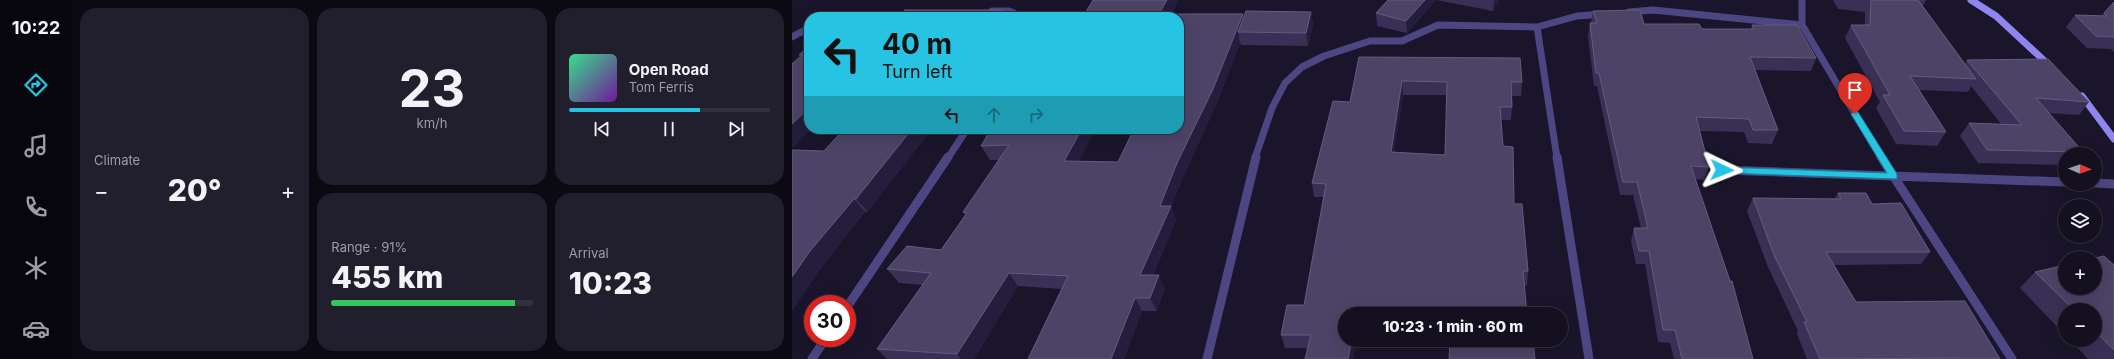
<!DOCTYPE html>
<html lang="en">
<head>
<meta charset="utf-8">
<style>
  body { margin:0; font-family:Inter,sans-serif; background:#211e2d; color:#f1f3f6; height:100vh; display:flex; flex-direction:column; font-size:15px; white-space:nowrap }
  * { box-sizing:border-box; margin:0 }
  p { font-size:13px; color:#9d9da5 }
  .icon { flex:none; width:22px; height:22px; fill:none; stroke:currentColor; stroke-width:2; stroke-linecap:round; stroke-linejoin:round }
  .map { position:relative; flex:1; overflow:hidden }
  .details { display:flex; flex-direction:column; gap:8px; padding:8px; background:#0b0912; width:720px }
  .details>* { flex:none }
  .hud { position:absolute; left:12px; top:12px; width:380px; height:122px; border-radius:16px; box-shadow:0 4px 16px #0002,0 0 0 1px #33303e; background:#26c4e2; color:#111; overflow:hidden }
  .needle { width:26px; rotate:92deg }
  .tools { position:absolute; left:1266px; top:147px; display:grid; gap:8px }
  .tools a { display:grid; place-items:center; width:44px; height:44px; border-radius:50%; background:#141020; box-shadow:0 4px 16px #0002,0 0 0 1px #33303e; font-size:20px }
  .speed { position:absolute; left:12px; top:295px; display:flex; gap:8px; font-size:20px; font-weight:700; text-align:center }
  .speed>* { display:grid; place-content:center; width:52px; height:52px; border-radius:50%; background:#141020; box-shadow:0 4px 16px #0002,0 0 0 1px #33303e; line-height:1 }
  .speed .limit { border:6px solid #d22; background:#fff; color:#111 }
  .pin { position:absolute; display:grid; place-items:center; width:34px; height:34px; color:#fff; margin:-41px -17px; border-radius:50% 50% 50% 0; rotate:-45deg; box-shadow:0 0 4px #0007 }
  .pin .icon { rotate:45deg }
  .me { position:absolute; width:44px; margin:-22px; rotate:92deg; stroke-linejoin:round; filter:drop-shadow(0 0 3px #0008) }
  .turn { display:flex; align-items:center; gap:14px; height:84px; padding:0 12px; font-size:18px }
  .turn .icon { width:52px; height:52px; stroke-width:2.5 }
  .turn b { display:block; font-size:28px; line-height:34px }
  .lanes { display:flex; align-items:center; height:38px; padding:0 12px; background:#0003; justify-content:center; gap:20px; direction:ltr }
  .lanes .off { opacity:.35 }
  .big { font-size:30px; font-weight:800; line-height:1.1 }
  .details .widget { flex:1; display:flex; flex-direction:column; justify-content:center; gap:6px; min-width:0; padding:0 14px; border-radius:16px; background:#211e2d }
  .details .dial { align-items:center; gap:0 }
  .dial b { font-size:52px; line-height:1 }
  .song { display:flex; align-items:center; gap:12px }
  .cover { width:48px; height:48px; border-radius:6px; background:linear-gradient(135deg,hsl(150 70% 55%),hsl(280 70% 35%)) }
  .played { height:4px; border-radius:2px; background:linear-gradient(90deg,#26c4e2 65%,#33303e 65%) }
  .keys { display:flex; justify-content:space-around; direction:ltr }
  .heat { display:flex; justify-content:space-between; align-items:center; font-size:22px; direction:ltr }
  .charge { height:6px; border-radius:3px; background:linear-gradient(90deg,#34c759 91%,#33303e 0) }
  .details .tiles { flex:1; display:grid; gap:8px; grid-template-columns:repeat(3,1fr) }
  .widget:first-child { grid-row:span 2 }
  .trip { position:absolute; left:546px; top:307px; width:230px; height:40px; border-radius:20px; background:#141020; box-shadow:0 4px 16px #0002,0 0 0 1px #33303e; font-weight:800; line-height:40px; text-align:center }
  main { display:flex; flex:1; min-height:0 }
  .tabs { display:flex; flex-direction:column; width:72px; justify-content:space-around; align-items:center; background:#08060d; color:#9d9da5 }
  .tabs .icon { width:28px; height:28px }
  .tabs .current { color:#26c4e2 }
  .tabs b { font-size:18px; color:#f1f3f6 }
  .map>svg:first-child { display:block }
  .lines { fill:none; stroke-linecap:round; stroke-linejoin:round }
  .street-far1 { stroke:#4c4682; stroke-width:7 }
  .street { stroke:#4c4682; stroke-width:9 }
  .secondary { stroke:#8e85ef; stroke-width:7 }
  .wall { fill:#3a3055; fill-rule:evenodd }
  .shaded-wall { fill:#251d3c }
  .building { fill:#4c4366; stroke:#645c7e; fill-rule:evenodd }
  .route { fill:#26c4e2; stroke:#197f93 }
</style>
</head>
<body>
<main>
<nav class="tabs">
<b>10:22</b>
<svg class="icon current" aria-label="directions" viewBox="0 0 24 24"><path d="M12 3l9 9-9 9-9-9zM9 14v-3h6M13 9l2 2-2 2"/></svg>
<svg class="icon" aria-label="music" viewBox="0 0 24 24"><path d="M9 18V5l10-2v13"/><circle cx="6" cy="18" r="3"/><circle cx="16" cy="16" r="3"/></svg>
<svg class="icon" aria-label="phone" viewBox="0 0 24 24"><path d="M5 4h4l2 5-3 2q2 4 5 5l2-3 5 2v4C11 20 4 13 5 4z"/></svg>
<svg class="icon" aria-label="climate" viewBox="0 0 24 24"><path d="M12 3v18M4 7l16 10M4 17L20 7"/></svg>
<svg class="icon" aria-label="car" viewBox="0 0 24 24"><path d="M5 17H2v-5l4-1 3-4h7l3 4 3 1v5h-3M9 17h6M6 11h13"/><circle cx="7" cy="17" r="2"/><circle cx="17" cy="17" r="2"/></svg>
</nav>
<section class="details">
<div class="tiles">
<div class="widget"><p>Climate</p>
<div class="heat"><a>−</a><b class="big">20°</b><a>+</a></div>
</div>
<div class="widget dial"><b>23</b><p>km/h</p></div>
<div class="widget">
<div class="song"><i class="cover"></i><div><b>Open Road</b><p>Tom Ferris</p></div></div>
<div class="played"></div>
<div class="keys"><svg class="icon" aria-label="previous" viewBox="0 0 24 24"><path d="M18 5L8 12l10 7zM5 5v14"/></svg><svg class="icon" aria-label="pause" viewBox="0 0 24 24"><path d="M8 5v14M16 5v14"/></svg><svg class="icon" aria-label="next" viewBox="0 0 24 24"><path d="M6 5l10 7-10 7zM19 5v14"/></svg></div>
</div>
<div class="widget"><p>Range · 91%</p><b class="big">455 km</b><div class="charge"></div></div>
<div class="widget"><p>Arrival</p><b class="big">10:23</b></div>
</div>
</section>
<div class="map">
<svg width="1322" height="359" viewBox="0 0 1322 359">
  <rect width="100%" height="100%" fill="#1a152a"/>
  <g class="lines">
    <path class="street-far1" d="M1010,0V25L1089,158
      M200,11H217L230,17
      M837,12L861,10L1010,25
      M98,15L125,14
      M745,27L765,158
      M0,37L17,28
      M156,158L175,129
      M463,158L480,108L493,83L510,67L532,56L578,41H610L646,25L745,27L785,16L812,14"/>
    <path class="street" d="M765,157L797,359
      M1089,157L1220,359
      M930,170L1273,182
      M1303,183L1322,184
      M55,307L156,157
      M20,359L34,338
      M415,359L464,157"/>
    <path class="secondary" d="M1179,0L1204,16L1258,66
      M1290,96L1322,139"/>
  </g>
  <path class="wall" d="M386,0L379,14L452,17L519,12L521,25L516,46L449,45L448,43L425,103L391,177L379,207L384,220L361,275L373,288L365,311H350L332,359H236L270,289L226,286L182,359H95L85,349L131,285L107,283L95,269L149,250L173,215L171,212L207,160H198L189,146L199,129L287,161L326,162L387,129V17H291Z
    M596,0H707L701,11L644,0L615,33L585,26L584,13Z
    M1041,0H1134L1131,6L1173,64L1175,60L1297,102L1287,115L1256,113L1291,152L1289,154H1273V165L1186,163L1168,136L1177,123L1209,124L1179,86L1176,92L1127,90L1154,132L1145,146L1104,144L1084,108L1088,102L1053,38L1059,25H1073V12L1046,9Z
    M1322,2V52L1319,49L1295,48L1274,27L1283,15L1309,16Z
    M801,11L852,24L910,29H959L960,25L1024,58L1019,71L963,70L986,130L980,144L956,143L952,132L908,131L917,167L912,180L903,179L961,359H882L878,343L866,342L853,264H844L839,241L842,228H849L841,195H828L805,86H802L796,36L798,23H799Z
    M567,57L730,82L729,96H720V107L719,120H709L711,146L722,204L736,271L735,285L553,314V340H741L657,348H563L561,359H513L516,348H493L489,335L512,305L532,197H522L520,183L558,102ZM611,95H655L653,155L602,152Z
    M32,151L76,212H73L32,264Z
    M1046,193L1080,204L1138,252L1129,264L1042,265L1064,302L1208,359H1015L1005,334L1006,331L976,267L955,211L961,198L1042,199Z
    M1322,265V359H1296L1278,340H1303V310H1273V335L1228,288L1243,272Z"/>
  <path class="shaded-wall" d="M375,0H386L377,17L367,14Z
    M633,0H644L615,33L614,21Z
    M702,0H707L701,11Z
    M211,10L214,17H204Z
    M519,12L521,25L516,46L514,33Z
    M451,14L454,28L446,32L448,43L425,103L391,177L379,207L384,220L355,288L348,275L368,206L385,163Z
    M610,81L611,95L600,166L599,152Z
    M17,108V129H20L0,148V124Z
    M120,129H140L76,212L64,199Z
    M290,129H304L280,175L272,161Z
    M62,199L73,212L32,264L0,311V277L18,251Z
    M217,273L226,286L182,359H169L165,354Z
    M367,275L373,288L365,311L358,298Z
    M343,298L350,311L332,359H319Z
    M560,340H562L563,348L561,359H556Z"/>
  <path class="building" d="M301,0H375L367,14H451L421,89L385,163L368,206H379L348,275H367L358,298H343L319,359H236L276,276L217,273L165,354L85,349L139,273L95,269L115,246L149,250L175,213L171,212L217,145L189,146L199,129H290L272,161L326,162L342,129H387V17H291Z
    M596,0H633L614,21L584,13Z
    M1079,0H1126L1184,79L1118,76L1154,132L1112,131L1091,95H1098L1059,25H1078Z
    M1322,2V37L1304,36L1283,15L1315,16L1312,13Z
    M112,10H211L204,17H120L118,15L116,17H49L52,14H117Z
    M848,10L852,24H907L910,29H962L960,25H1005L1024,58L958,57L986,130H961L957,119L904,117L917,167L899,166L938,281H940L961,359H890L883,330H871L857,251H847L842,228H856L845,182H831L807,73H804L798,23H805L801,11Z
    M454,11L519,12L514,33L446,32Z
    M17,46V108L0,124V64L10,55H7Z
    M567,57L728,58L730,82H719L720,107H708L711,146L721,147L722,204H730L736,271H731L735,314H553V340H560L556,359H513L519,335H489L495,305H512L534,184L520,183L541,101L558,102ZM610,81L655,82L653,155L599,152Z
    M1256,59L1297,102L1244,98L1291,152L1195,150L1177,123L1230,125L1175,60Z
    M52,129H120L64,199H62L18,251L0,277V150L32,151Z
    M1046,193H1074L1080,204L1109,203L1138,252H1034L1064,302L1173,301L1208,359H1170L1169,358L1028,359L1012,322H1015L982,255L961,198L1049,199Z
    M1312,256L1322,265V350L1303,331V310H1282L1243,272L1273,265V288H1303V258Z
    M658,340H741L743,359H657Z"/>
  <path class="route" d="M1063,111L1066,112L1105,174V179L930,173L925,170L930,167L1095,173L1059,114Z"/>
</svg>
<div class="tools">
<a><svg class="needle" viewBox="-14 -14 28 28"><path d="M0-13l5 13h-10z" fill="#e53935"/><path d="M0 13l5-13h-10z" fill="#9d9da5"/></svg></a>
<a><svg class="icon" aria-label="layers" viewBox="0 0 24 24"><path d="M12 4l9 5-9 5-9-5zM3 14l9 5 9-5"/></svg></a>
<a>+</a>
<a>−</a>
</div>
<div class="speed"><div class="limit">30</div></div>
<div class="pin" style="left:1063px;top:114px;background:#d93025"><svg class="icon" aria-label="arrive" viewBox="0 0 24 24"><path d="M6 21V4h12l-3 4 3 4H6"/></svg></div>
<svg class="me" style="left:930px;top:170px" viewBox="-20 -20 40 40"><path d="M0-17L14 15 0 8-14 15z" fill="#26c4e2" stroke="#fff" stroke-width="4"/></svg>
<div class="trip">10:23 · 1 min · 60 m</div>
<div class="hud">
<div class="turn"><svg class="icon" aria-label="left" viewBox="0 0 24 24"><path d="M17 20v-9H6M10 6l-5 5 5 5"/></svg><div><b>40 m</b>Turn left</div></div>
<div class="lanes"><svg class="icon" aria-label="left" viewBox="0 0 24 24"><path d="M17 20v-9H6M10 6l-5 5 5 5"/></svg><svg class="icon off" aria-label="ahead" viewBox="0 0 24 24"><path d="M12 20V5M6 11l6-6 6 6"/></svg><svg class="icon off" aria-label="right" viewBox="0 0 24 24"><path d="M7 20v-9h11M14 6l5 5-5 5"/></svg></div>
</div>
</div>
</main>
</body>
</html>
